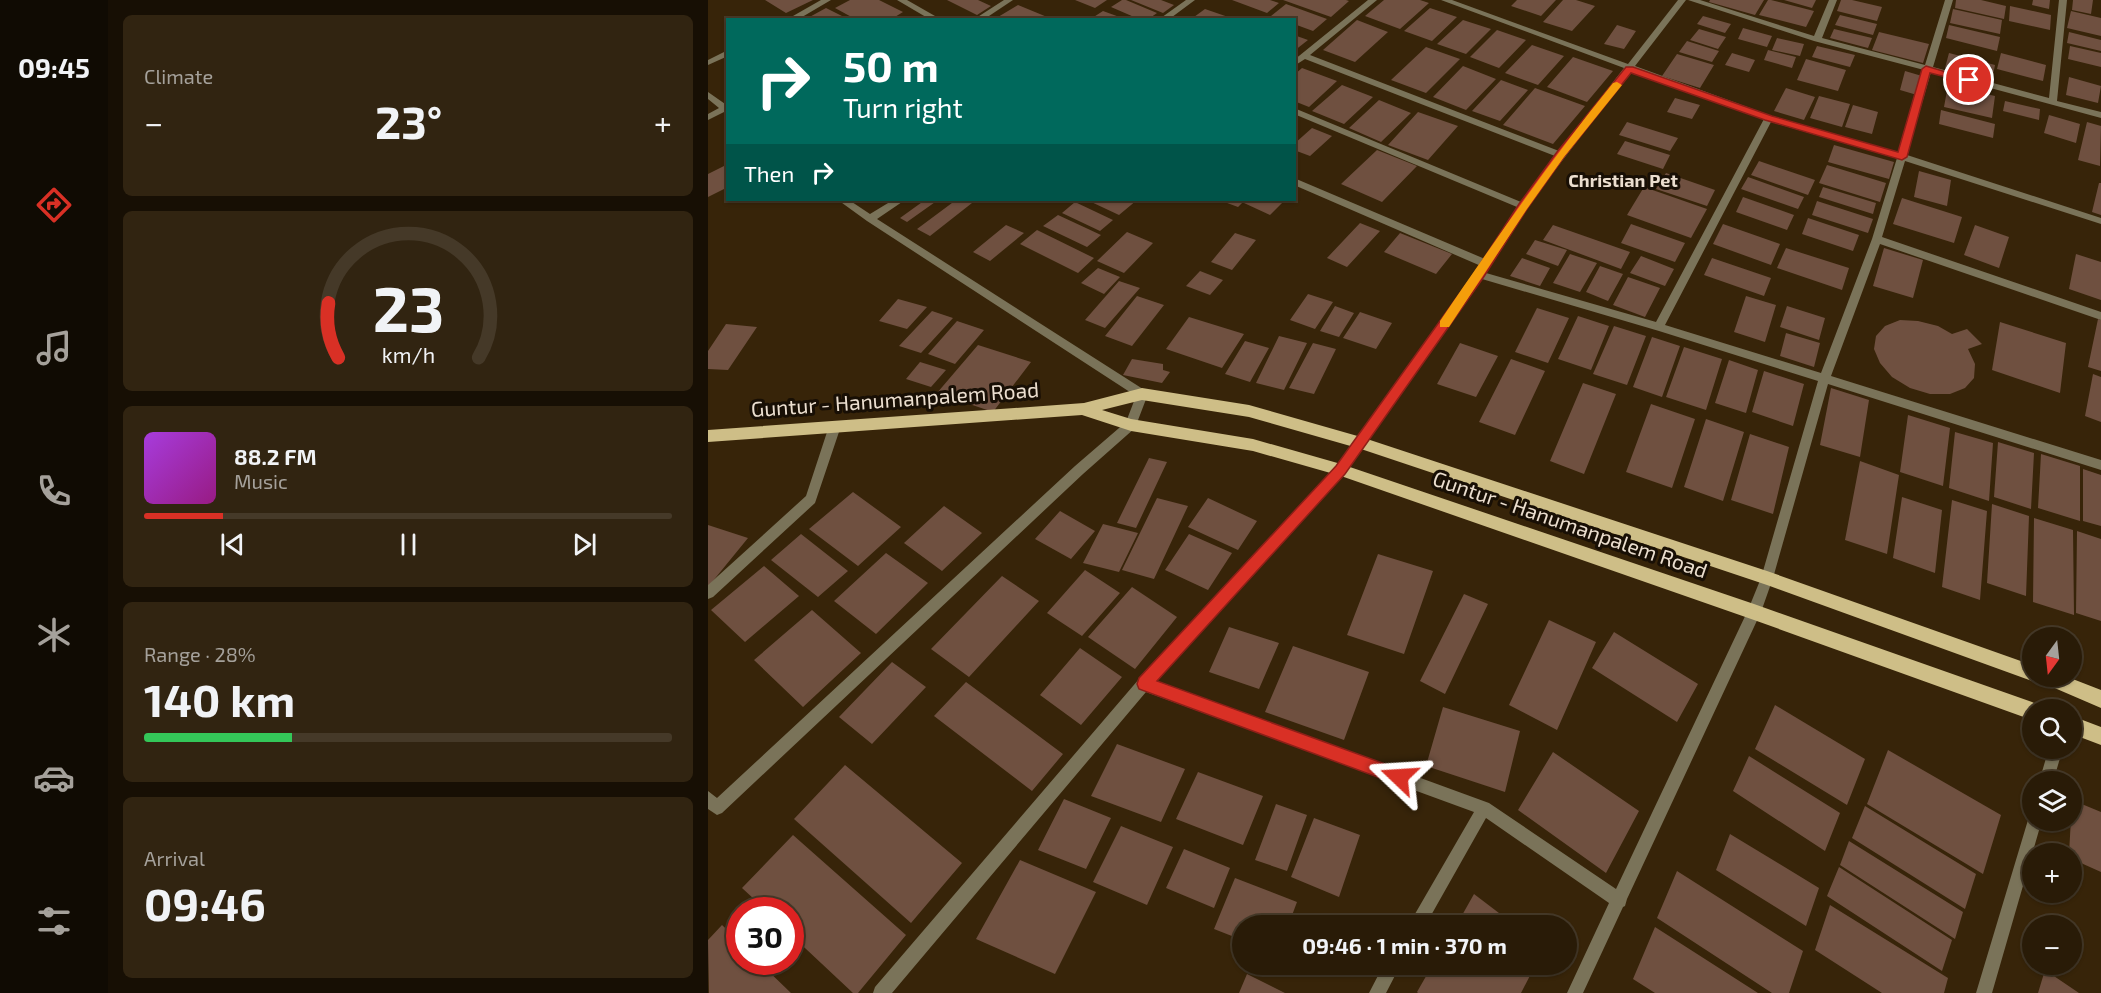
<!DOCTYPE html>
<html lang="en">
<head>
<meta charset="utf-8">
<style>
  body { margin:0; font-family:"Exo 2",sans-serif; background:#312411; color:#f1f3f6; height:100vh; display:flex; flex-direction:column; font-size:22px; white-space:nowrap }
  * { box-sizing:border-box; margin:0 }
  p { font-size:20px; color:#a5a19b }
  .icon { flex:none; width:33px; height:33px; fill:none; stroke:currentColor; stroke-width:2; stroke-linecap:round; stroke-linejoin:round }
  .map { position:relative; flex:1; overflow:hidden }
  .details { display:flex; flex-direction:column; gap:15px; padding:15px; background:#170f04; width:600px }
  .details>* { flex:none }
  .banner { position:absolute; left:18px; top:18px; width:570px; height:183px; border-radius:0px; box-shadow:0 2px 4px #0004,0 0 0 2px #453928; background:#00695c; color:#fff; overflow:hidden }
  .needle { width:39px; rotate:195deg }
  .buttons { position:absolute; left:1314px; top:627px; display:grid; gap:12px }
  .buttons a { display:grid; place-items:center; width:60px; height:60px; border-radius:50%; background:#291b07; box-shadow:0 2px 4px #0004,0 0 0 2px #453928; font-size:30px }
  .speed { position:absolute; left:18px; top:897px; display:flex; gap:12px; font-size:30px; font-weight:700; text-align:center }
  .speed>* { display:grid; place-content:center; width:78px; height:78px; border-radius:50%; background:#291b07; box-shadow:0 2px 4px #0004,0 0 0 2px #453928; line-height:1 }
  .speed .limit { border:9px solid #d22; background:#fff; color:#111 }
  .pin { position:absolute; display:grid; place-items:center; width:51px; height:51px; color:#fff; margin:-26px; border:3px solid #fff; border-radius:50%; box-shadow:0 2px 6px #0007 }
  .me { position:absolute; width:66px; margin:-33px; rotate:290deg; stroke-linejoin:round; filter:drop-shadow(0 0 4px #0008) }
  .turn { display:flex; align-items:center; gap:21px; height:126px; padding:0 18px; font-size:27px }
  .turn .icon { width:78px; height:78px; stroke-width:2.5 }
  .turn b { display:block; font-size:42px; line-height:51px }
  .then { display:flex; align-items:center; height:57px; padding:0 18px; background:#0003; gap:12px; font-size:22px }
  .big { font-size:45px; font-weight:700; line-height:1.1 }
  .details .tile { flex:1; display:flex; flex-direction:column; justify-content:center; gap:9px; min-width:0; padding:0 21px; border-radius:9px; background:#312411 }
  .details .dial { align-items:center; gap:0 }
  .dial svg { height:156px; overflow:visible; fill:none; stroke:#453928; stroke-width:7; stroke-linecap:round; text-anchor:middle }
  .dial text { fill:#f1f3f6; stroke:none }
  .song { display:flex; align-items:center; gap:18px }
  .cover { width:72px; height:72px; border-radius:9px; background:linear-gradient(135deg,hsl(280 70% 55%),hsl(310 70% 35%)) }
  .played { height:6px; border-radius:3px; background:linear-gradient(90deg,#d93025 15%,#453928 15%) }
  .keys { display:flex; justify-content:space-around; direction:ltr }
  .heat { display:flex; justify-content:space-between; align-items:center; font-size:33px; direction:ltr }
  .charge { height:9px; border-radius:4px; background:linear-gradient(90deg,#34c759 28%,#453928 0) }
  .trip { position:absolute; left:524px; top:915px; width:345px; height:60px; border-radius:30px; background:#291b07; box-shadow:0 2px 4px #0004,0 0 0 2px #453928; font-weight:700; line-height:60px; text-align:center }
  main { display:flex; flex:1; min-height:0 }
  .tabs { display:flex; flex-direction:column; width:108px; justify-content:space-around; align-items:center; background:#100b03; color:#a5a19b }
  .tabs .icon { width:42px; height:42px }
  .tabs .on { color:#d93025 }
  .tabs b { font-size:27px; color:#f1f3f6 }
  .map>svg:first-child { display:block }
  .building { fill:#6f5040 }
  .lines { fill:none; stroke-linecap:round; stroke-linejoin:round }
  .minor { fill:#7a7359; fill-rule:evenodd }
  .primary { fill:#cebe87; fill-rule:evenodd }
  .route { fill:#d93025; stroke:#8d1f18; stroke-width:1.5 }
  .slow { fill:#f59e0b }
  .labels { text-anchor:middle; stroke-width:6; stroke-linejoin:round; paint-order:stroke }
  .far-neighbourhood-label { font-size:18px; font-weight:bold; fill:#ebdecf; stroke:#180f05 }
  .street-label { font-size:21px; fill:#ebdecf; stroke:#180f05 }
</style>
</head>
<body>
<main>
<nav class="tabs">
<b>09:45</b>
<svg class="icon on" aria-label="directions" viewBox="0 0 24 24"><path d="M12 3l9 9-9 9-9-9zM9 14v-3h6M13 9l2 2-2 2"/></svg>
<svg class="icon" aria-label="music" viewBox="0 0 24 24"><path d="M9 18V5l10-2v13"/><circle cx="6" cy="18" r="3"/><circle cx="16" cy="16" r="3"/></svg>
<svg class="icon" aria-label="phone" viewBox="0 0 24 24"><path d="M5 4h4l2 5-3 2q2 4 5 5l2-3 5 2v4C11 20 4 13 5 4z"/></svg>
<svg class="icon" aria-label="climate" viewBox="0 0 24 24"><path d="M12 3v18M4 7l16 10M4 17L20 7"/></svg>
<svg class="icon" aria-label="car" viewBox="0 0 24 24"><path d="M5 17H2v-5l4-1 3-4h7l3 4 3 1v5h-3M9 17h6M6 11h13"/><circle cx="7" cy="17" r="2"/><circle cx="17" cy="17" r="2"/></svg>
<svg class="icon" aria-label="filters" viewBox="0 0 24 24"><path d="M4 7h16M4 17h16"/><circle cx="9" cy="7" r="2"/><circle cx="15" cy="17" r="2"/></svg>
</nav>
<section class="details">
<div class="tile"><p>Climate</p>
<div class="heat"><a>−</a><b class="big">23°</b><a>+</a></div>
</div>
<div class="tile dial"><svg viewBox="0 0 100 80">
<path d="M14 69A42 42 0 1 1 86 69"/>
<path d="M14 69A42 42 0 0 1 9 41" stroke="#d93025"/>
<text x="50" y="56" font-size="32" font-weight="700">23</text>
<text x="50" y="72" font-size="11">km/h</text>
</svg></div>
<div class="tile">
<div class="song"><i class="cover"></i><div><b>88.2 FM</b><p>Music</p></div></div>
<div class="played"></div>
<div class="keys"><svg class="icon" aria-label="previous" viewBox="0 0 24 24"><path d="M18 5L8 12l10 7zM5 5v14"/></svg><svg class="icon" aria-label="pause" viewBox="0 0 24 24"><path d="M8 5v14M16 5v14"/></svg><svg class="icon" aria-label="next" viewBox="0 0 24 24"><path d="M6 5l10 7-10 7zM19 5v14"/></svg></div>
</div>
<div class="tile"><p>Range · 28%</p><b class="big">140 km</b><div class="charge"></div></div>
<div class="tile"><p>Arrival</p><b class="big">09:46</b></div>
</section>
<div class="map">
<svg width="1393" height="993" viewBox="0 0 1393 993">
  <rect width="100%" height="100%" fill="#372409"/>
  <path class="building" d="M57,0H105L78,13Z
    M142,0H171L195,12L182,20H149L127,8Z
    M239,0H270L283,6L269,15Z
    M367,0H399L387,8Z
    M414,0H418L449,13L439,20H433L403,7Z
    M423,0H453L466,5L455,13Z
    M524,0H562L571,3L559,13Z
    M575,0H638L641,1L623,17Z
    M676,0H712L721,3L692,29L657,16Z
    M809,0H848L833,16L803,6Z
    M855,0H868L887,6L864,31L835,22Z
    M1002,0H1056L1047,15L1001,2Z
    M1060,0H1063L1106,11L1098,27L1051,15Z
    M1076,0H1108L1104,8Z
    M1133,0H1144L1174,7L1169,21L1129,11Z
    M1248,0H1273L1298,6L1296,19L1247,8Z
    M1325,0H1342L1341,9L1324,5Z
    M1365,0H1385L1383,14L1364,10Z
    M578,4L619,19L605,31L586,24V20H574L563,16Z
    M310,5L344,19V20H295L290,17Z
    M1302,6L1343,15L1342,30L1301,21Z
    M118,8L142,20H96Z
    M722,8L749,17L724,41L696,31Z
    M497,9L526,19V20H493L486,17Z
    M1245,9L1294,20L1292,34L1242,23Z
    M395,11L417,19V20H381Z
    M1363,11L1393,18V36L1359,28Z
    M1132,15L1169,24L1165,35L1127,25Z
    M995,16L1023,24L1017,33L989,24Z
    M649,20L680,32L647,62L615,50Z
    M755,20L783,29L758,54L729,44Z
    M909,25L928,31L916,49L896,44Z
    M1241,25L1292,37L1289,51L1238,38Z
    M1035,28L1064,36L1059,47L1030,39Z
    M991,29L1018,37L1010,49L982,40Z
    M1126,29L1164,38L1160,48L1122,38Z
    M789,30L818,40L791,68L762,57Z
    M1171,32L1221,44L1215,63L1164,50Z
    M1361,32L1393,40V51L1359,43Z
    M586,35L600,40L586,51Z
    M1069,38L1096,44L1092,56L1064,50Z
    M979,41L1011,51L1004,62L971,52Z
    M824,45L856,56L830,85L797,73Z
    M1109,46L1147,55L1142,67L1104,57Z
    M1362,46L1393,53V67L1360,59Z
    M718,47L752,59L718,93L683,80Z
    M1060,50L1088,57L1084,68L1056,60Z
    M1024,53L1047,60L1041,72L1017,65Z
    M1241,53L1287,65L1284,80L1237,68Z
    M1293,53L1338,65L1335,81L1289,69Z
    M969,54L1006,65L992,88L954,76Z
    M865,57L905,71L879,102L839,87Z
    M1098,59L1138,70L1130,91L1089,80Z
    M755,66L788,79L758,110L725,97Z
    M594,68L629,81L601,107L586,101V75Z
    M1197,71L1214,76L1209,95L1192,90Z
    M1361,77L1393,86L1390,103L1358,95Z
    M793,80L820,90L792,121L764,111Z
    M634,85L665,97L636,124L604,111Z
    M1240,85L1287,96L1284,118L1236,107Z
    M827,88L877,106L845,144L795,125Z
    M1078,88L1107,97L1096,120L1066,111Z
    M1111,96L1142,104L1134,127L1102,118Z
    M967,98L992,105L984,119L959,112Z
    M671,100L703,113L673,142L641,128Z
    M1297,101L1332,109L1331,120L1295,111Z
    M1145,105L1170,112L1164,134L1137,127Z
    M1233,110L1287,124L1285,138L1231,124Z
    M710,112L750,126L720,160L680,145Z
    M1341,115L1372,124L1368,143L1336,133Z
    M919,122L970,138L962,151L911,135Z
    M1379,122L1393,126L1392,166L1370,160Z
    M604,128L624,136L602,156L586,150V144Z
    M917,141L962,155L955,169L909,154Z
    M1126,145L1186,162L1181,179L1120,162Z
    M669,150L709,166L674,202L633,184Z
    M1051,161L1107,180L1100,195L1043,175Z
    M20,164V187L0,197V174Z
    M1119,165L1178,183L1172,202L1111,183Z
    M1211,171L1243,180L1239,206L1206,197Z
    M958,173L1007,190L999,206L948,189Z
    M1040,177L1096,197L1090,209L1033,189Z
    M1391,183H1393V215L1384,212Z
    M936,187L999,209L983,238L919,215Z
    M1115,187L1168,203L1165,214L1111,197Z
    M1035,197L1086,215L1079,230L1028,212Z
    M1194,198L1254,217L1246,243L1185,224Z
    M217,200H230L199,222L192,218Z
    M248,200H257L264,203L222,236L209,229Z
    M379,200H429L411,215Z
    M511,200H537L530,207Z
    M540,200H577L562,215L536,203Z
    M1109,201L1165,219L1160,233L1104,215Z
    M367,202L405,220L392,231L354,213Z
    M350,215L393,235L379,247L335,226Z
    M1100,218L1151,235L1145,251L1094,234Z
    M652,223L672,231L639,267L619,258Z
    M923,224L977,243L967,262L913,243Z
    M1015,224L1072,244L1063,265L1005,244Z
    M298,225L316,233L282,261L265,252Z
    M845,225L922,252L913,269L835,240Z
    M1267,225L1301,237L1291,268L1256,255Z
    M329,230L386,258L370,273L312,244Z
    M419,232L445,243L416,273L389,261Z
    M527,233L548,240L524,270L503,262Z
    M692,233L744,254L728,274L676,252Z
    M827,240L859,250L850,266L818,254Z
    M1078,248L1141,268L1134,290L1069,268Z
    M1176,248L1215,260L1205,298L1165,286Z
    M862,254L889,263L872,292L845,283Z
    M1368,254L1393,262V300L1361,289Z
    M933,256L966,269L957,286L922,273Z
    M814,258L842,268L832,286L802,276Z
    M1004,258L1063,278L1056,296L996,275Z
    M892,266L915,274L900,301L878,292Z
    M390,268L412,277L396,294L373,283Z
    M492,271L515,280L502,295L478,286Z
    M920,277L952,288L937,317L905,305Z
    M411,281L432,288L397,328L377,320Z
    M600,294L625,302L607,329L582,320Z
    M429,296L456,305L424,346L397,336Z
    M1038,296L1068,305L1057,342L1026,332Z
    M190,299L219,307L199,329L171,321Z
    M627,306L646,313L631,337L612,331Z
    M1079,306L1117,318L1111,340L1072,327Z
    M829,308L861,318L840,363L807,352Z
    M224,311L245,318L213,353L191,346Z
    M652,312L684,323L668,349L635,338Z
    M870,316L901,326L883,370L850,359Z
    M481,317L536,334L514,368L458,349Z
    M1390,319L1393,320V371L1380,367Z
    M1192,320L1210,321L1230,326L1244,334L1259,329L1274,344L1260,349L1267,364L1266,378L1257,388L1242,394H1222L1202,388L1184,377L1172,363L1166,349L1168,336L1177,326Z
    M249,321L276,330L247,364L220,354Z
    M1292,322L1358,343L1352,393L1284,370Z
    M18,324L49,327L20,370L0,369V351Z
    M906,326L938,336L919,385L885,374Z
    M1078,333L1112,343L1106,367L1072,356Z
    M571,336L599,343L576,390L548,383Z
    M944,337L972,346L954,397L925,387Z
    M537,341L561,348L542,382L517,374Z
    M605,343L628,349L606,394L581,388Z
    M752,343L790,356L768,397L729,384Z
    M270,345L323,362L285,412L229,393Z
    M976,347L1014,359L998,410L958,397Z
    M424,359L455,364V370L462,372L454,383L415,375Z
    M803,359L837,371L807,435L771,422Z
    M1021,360L1050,370L1038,413L1007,403Z
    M212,362L238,370L223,387L198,379Z
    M1056,371L1096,384L1085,426L1044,412Z
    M1385,374L1393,377V422L1377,416Z
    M875,383L908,394L876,474L842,461Z
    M1123,388L1161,400L1152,457L1112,445Z
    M943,404L987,419L964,488L918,472Z
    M1200,415L1242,428L1235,486L1192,472Z
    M998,419L1036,432L1015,501L976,487Z
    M1247,432L1285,443L1281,501L1241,488Z
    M1042,434L1081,447L1065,514L1023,500Z
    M1290,442L1326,453L1323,509L1286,497Z
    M1333,454L1372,466V521L1330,508Z
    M441,458L459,462L428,528L409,523Z
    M1152,461L1191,475L1179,554L1137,540Z
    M1375,469L1393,475V526L1375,521Z
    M145,492L193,527L150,566L101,529Z
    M1194,497L1234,510L1227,573L1185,558Z
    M449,498L480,506L446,579L414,570Z
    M500,498L549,521L530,550L480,527Z
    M1244,500L1279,511L1272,600L1234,587Z
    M1284,504L1321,516L1318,596L1279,583Z
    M236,506L274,533L234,571L196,543Z
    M352,511L387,531L363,559L327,539Z
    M1326,518L1365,530L1366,615L1325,602Z
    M395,524L430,533L411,572L375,563Z
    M0,525L40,538L0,587Z
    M1369,531L1393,539V621L1368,613Z
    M93,534L140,571L110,597L63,560Z
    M481,534L524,553L500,590L457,570Z
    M178,553L220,583L168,634L126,601Z
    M670,554L725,571L696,654L639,635Z
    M56,566L91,596L37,642L3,610Z
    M377,570L412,593L374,636L339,613Z
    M294,576L331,601L261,677L223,649Z
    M424,587L469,617L427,669L380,637Z
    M756,594L780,604L737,694L712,681Z
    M104,610L153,653L95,707L46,660Z
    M841,620L888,642L849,730L801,705Z
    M521,627L571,643L551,689L501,672Z
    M906,632L990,684L969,722L884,668Z
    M585,646L661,672L636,740L557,712Z
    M372,648L414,677L373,725L332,695Z
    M184,662L218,687L164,744L131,717Z
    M258,682L355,754L324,791L226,716Z
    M1067,705L1157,759L1139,805L1047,749Z
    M735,707L812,731L797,792L718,766Z
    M409,744L477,769L453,822L383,796Z
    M1180,750L1293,815L1275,874L1159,804Z
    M845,752L931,811L898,873L810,810Z
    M1041,756L1132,813L1117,851L1025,791Z
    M137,765L254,863L203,923L86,819Z
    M490,772L555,796L535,845L468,819Z
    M356,799L403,818L378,869L330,850Z
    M1364,800L1393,812V872L1364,859V854H1361Z
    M568,804L599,815L579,871L547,860Z
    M1157,806L1268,874L1257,909L1144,838Z
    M606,818L652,835L631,897L583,877Z
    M413,826L465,847L439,905L385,882Z
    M1022,834L1111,888L1098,926L1008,870Z
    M85,835L198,935L150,993H145L82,934V910H58L34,888Z
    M1141,841L1255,912L1247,939L1132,865Z
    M476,849L522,868L506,908L458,888Z
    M312,860L388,892L347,974L268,939Z
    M1131,867L1244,940L1234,971L1119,896Z
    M969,871L1095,951L1081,993H1064L949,918Z
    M527,878L589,902L580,926H534V940L506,929Z
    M766,894L808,926H748Z
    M1122,905L1240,978L1236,993H1174L1107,950Z
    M14,925L32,942V962H51L83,993H1L0,940Z
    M947,927L1050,993H947L925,979Z
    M725,964H828L813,993H710L709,992Z
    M1337,970L1371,993H1330Z
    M539,974L577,993H531Z"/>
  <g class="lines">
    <path class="minor" d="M113,0H123L89,20H78Z
      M189,0H199L234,20H223Z
      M296,0H305L275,20H265Z
      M478,0H487L460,20H450Z
      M660,0H669L602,55L851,151L916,68L733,0H744L920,64L970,0H978L927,66L1064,116L1190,153L1216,70L1106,41L980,0H992L1106,36L1121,0H1129L1114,38L1217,65L1237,0H1245L1225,67L1341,98L1351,0H1359L1349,101L1393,112V118L1223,72L1199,155L1393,218V224L1197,161L1174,237L1393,312V320L1172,244L1123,376L1393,460V470L1120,384L1065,578L1053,612L919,899L917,906L915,907L875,993H859L901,903L778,818L717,926H700L766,812L438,692L184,993H165L167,987L431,679L629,466L773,266L586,185V178L777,259L809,207L586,114V108L813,202L847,156L597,59L586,66V60ZM923,71L1056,119L948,322L778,273L818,208ZM1063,122L1189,158L1164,239L1113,373L957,325ZM774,279L951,331L1110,381L1053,578L1040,610L908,889L781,803L447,681L637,474Z
      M20,50V56L0,65V60Z
      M0,92L20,106V114L16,112L0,120V114L11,108L0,99Z
      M130,200H141L162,214L185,200H195L194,202L169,219L438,391L440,394L427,428L375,474L14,813L9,815L0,809V791L9,798L367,466L418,422L428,396L159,221Z
      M127,421L133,426L107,503L5,597L0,599V585L98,496L121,426Z
      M1341,748H1355L1345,782H1331Z
      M1324,814V820H1334L1284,993H1268L1320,820Z
      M676,964H693L678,993H661Z"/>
    <path class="primary" d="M434,388L541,405L653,437L1059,571L1324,665V676H1357L1393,690V708L1328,680L1324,681L1059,585L653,449L541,417L434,400L394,410L423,419L545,439L633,464L1046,604L1324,702L1330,705L1332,710H1324V720L1046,620L633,476L545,451L423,431L374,415L0,442V430L376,403Z
      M1364,716L1393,727V745L1364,734Z"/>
  </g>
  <path class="route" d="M1218,66L1265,80L1261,83L1222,73L1199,157L1194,160L1057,120L923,73L856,157L819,209L775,278L637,474L449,681L691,769L697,771L700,777L697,783L691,785L431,689L429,684L431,678L628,466L767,272L811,204L849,152L918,67H925L1064,116L1190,152L1214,69Z"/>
  <path class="slow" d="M909,82L914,85L856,157L819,209L741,327H732V321C788,239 843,159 905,83Z"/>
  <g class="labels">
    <g class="far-neighbourhood-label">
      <text x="915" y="187">Christian Pet</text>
    </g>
    <g class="street-label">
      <text transform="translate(187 400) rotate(-4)" y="7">Guntur - Hanumanpalem Road</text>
      <text transform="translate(862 525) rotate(19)" y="7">Guntur - Hanumanpalem Road</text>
    </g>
  </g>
</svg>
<div class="buttons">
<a><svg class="needle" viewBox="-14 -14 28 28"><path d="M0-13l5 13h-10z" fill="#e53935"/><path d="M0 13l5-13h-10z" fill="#a5a19b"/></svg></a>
<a><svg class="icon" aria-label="search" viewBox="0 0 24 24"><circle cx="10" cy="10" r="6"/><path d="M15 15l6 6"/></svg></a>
<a><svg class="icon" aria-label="layers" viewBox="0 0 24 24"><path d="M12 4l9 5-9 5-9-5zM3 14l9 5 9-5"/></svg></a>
<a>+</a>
<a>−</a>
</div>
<div class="speed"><div class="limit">30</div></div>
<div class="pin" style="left:1261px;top:80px;background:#d93025"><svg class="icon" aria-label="arrive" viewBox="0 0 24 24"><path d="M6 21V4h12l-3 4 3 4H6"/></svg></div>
<svg class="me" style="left:691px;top:777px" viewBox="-20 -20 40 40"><path d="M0-17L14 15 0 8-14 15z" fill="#d93025" stroke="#fff" stroke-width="4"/></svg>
<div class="trip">09:46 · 1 min · 370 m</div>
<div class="banner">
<div class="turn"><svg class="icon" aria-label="right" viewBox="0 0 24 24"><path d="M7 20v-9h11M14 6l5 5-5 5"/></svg><div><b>50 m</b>Turn right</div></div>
<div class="then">Then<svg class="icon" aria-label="right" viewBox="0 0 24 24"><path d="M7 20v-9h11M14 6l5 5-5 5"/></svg></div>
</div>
</div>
</main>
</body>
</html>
